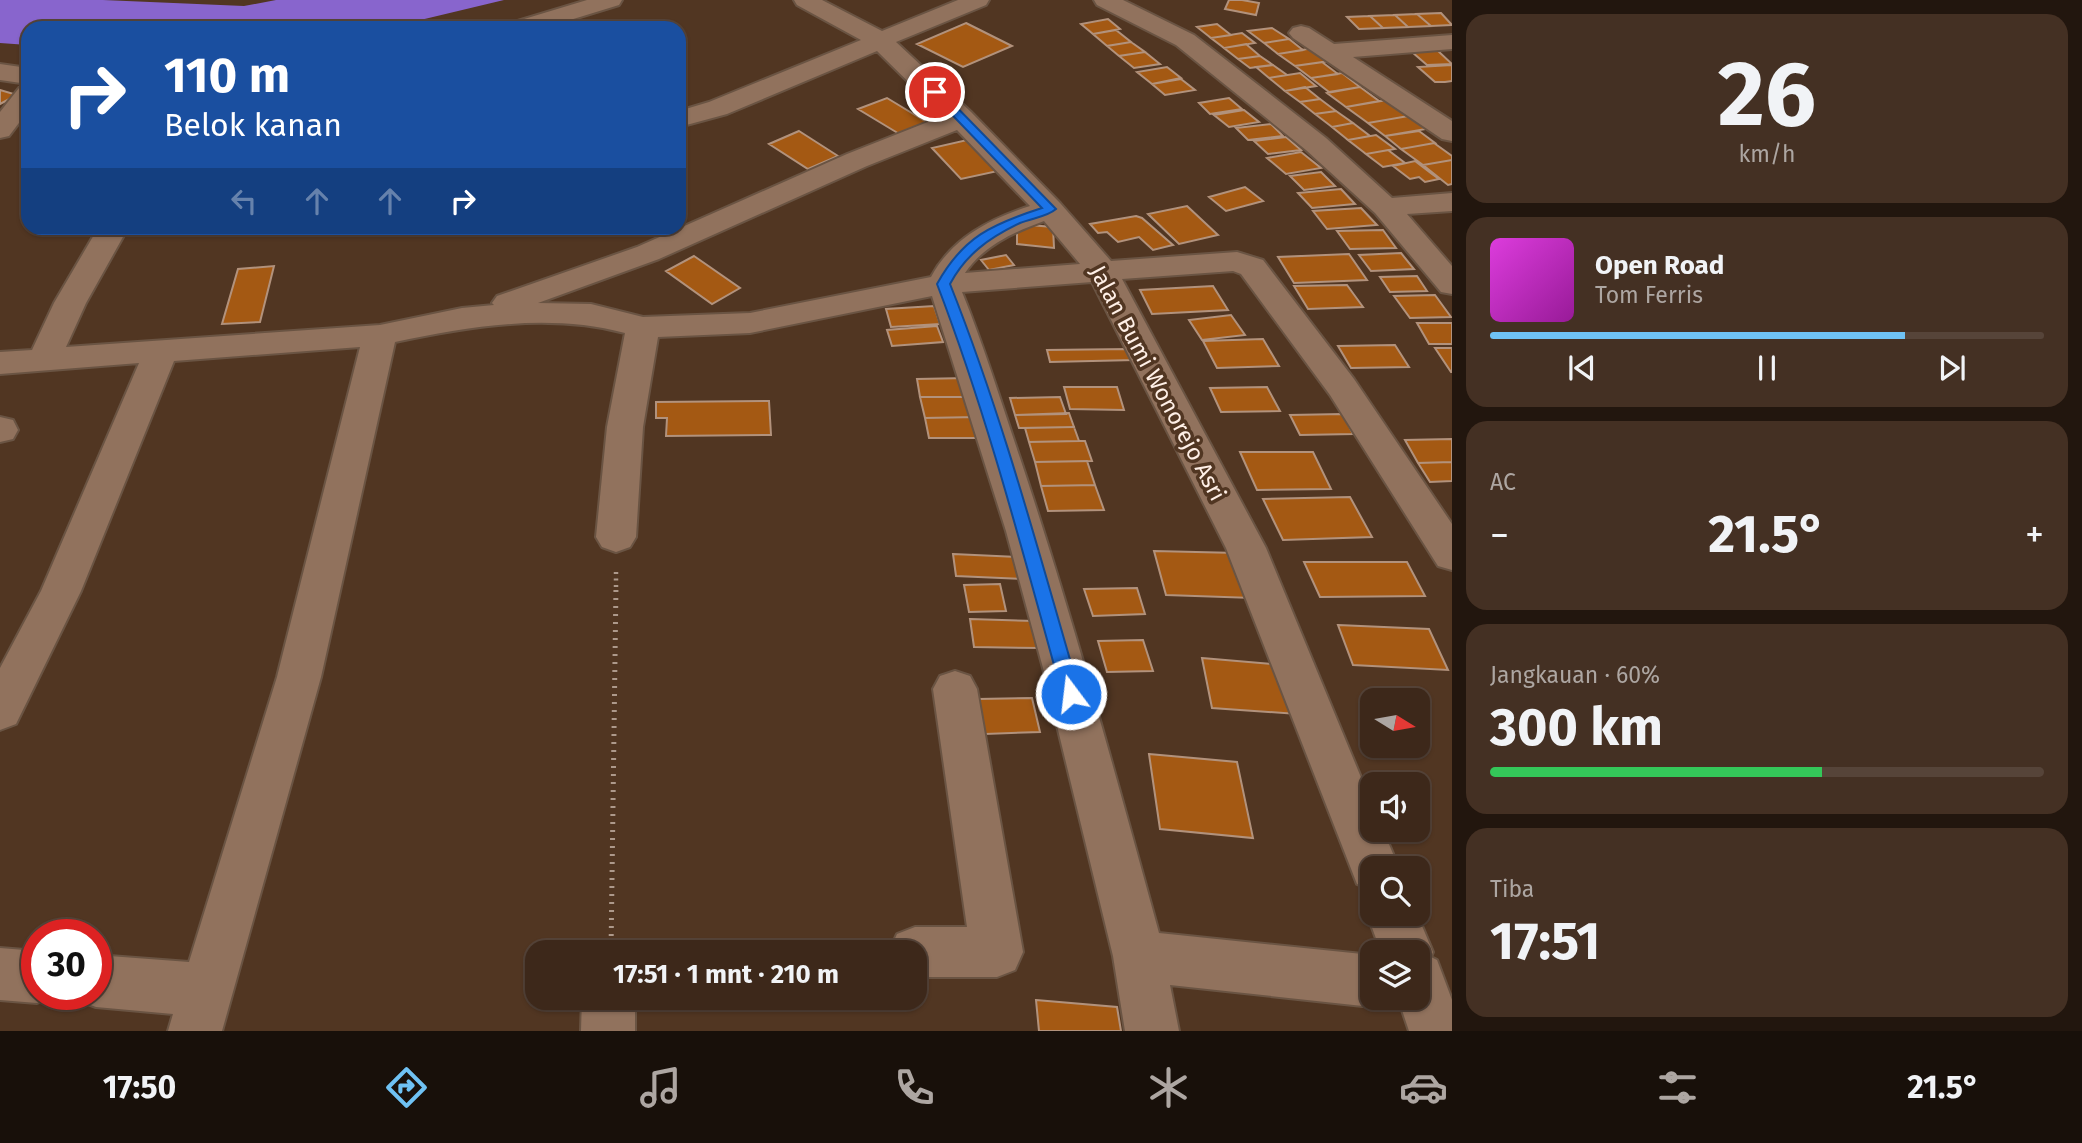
<!DOCTYPE html>
<html lang="id">
<head>
<meta charset="utf-8">
<style>
  body { margin:0; font-family:"Fira Sans",sans-serif; background:#443023; color:#f1f3f6; height:100vh; display:flex; flex-direction:column; font-size:26px; white-space:nowrap }
  * { box-sizing:border-box; margin:0 }
  p { font-size:23px; color:#ada6a2 }
  .icon { flex:none; width:38px; height:38px; fill:none; stroke:currentColor; stroke-width:2; stroke-linecap:round; stroke-linejoin:round }
  .map { position:relative; flex:1; overflow:hidden }
  .drawer { display:flex; flex-direction:column; gap:14px; padding:14px; background:#22160e; width:630px }
  .drawer>* { flex:none }
  .guide { position:absolute; left:21px; top:21px; width:665px; height:214px; border-radius:21px; box-shadow:0 2px 5px #0004,0 0 0 2px #564439; background:#1a4fa0; color:#fff; overflow:hidden }
  .needle { width:46px; rotate:101deg }
  .tools { position:absolute; left:1360px; top:688px; display:grid; gap:14px }
  .tools a { display:grid; place-items:center; width:70px; height:70px; border-radius:14px; background:#3d281a; box-shadow:0 2px 5px #0004,0 0 0 2px #564439; font-size:35px }
  .speed { position:absolute; left:21px; top:919px; display:flex; gap:14px; font-size:35px; font-weight:700; text-align:center }
  .speed>* { display:grid; place-content:center; width:91px; height:91px; border-radius:50%; background:#3d281a; box-shadow:0 2px 5px #0004,0 0 0 2px #564439; line-height:1 }
  .speed .limit { border:10px solid #d22; background:#fff; color:#111 }
  .pin { position:absolute; display:grid; place-items:center; width:60px; height:60px; color:#fff; margin:-30px; border:4px solid #fff; border-radius:50%; box-shadow:0 2px 7px #0007 }
  .me { position:absolute; width:77px; margin:-38px; rotate:345deg; stroke-linejoin:round; filter:drop-shadow(0 0 5px #0008) }
  .turn { display:flex; align-items:center; gap:24px; height:147px; padding:0 28px; font-size:32px }
  .turn .icon { width:91px; height:91px; stroke-width:2.5 }
  .turn b { display:block; font-size:49px; line-height:60px }
  .lanes { display:flex; align-items:center; height:66px; padding:0 28px; background:#0003; justify-content:center; gap:35px; direction:ltr }
  .lanes .off { opacity:.35 }
  .big { font-size:52px; font-weight:700; line-height:1.1 }
  .drawer .tile { flex:1; display:flex; flex-direction:column; justify-content:center; gap:10px; min-width:0; padding:0 24px; border-radius:21px; background:#443023 }
  .drawer .dial { align-items:center; gap:0 }
  .dial b { font-size:91px; line-height:1 }
  .song { display:flex; align-items:center; gap:21px }
  .cover { width:84px; height:84px; border-radius:10px; background:linear-gradient(135deg,hsl(300 70% 55%),hsl(300 70% 35%)) }
  .played { height:7px; border-radius:4px; background:linear-gradient(90deg,#6fc2f4 75%,#564439 75%) }
  .keys { display:flex; justify-content:space-around; direction:ltr }
  .heat { display:flex; justify-content:space-between; align-items:center; font-size:38px; direction:ltr }
  .charge { height:10px; border-radius:5px; background:linear-gradient(90deg,#34c759 60%,#564439 0) }
  .trip { position:absolute; left:525px; top:940px; width:402px; height:70px; border-radius:21px; background:#3d281a; box-shadow:0 2px 5px #0004,0 0 0 2px #564439; font-weight:700; line-height:70px; text-align:center }
  .menu { display:flex; height:112px; justify-content:space-around; align-items:center; background:#18100a; color:#ada6a2 }
  .menu .icon { width:49px; height:49px }
  .menu .active { color:#6fc2f4 }
  .menu b { font-size:32px; color:#f1f3f6 }
  main { display:flex; flex:1; min-height:0 }
  .map>svg:first-child { display:block }
  .water { fill:#8865cd }
  .building { fill:#a45913; stroke:#b2927c; stroke-width:2 }
  .lines { fill:none; stroke-linecap:round; stroke-linejoin:round }
  .minor-casing { stroke:#6a5443; stroke-width:4 }
  .path-far1 { stroke:#ad998b; stroke-width:4.5; stroke-dasharray:2 4.5; stroke-linecap:butt }
  .path { stroke:#ad998b; stroke-width:5; stroke-dasharray:2 6; stroke-linecap:butt }
  .minor { fill:#91725d; fill-rule:evenodd }
  .route { fill:#1a73e8; stroke:#114b97; stroke-width:2 }
  .labels { text-anchor:middle; stroke-width:7; stroke-linejoin:round; paint-order:stroke }
  .street-label { font-size:23px; fill:#fff0e7; stroke:#513622 }
</style>
</head>
<body>
<main>
<div class="map">
<svg width="1452" height="1031" viewBox="0 0 1452 1031">
  <rect width="100%" height="100%" fill="#513622"/>
  <path class="water" d="M0,0H103L244,6L276,0H504L387,28H28V45L0,43Z"/>
  <path class="building" d="M1229,0H1242L1259,3L1256,15L1225,9Z
    M1441,13L1452,25L1431,26L1417,14Z
    M1417,14L1431,26L1408,27L1395,15Z
    M1395,15L1408,27L1383,28L1370,16Z
    M1370,16L1383,28L1359,29L1347,17Z
    M1108,19L1120,29L1093,34L1081,24Z
    M966,23L1012,46L963,67L917,44Z
    M1217,24L1231,35L1211,38L1197,27Z
    M1272,28L1289,39L1264,43L1248,31Z
    M1116,30L1131,42L1107,46L1093,34Z
    M1242,33L1255,43L1224,48L1211,38Z
    M1289,39L1303,50L1278,54L1264,43Z
    M1131,42L1145,52L1119,56L1107,46Z
    M1246,44L1260,56L1238,59L1224,48Z
    M1313,48L1330,61L1295,66L1278,54Z
    M1437,50L1452,64L1427,65L1412,52Z
    M1145,52L1160,64L1134,68L1119,56Z
    M1260,56L1273,65L1250,68L1238,59Z
    M1322,62L1338,74L1311,78L1295,66Z
    M1273,65L1287,75L1269,78L1256,67Z
    M1452,65V81L1445,82H1435L1418,67Z
    M1167,67L1181,78L1152,84L1137,72Z
    M1300,73L1316,86L1285,91L1269,78Z
    M1342,73L1360,87L1329,92L1311,78Z
    M1181,79L1195,90L1165,95L1152,84Z
    M1305,87L1320,99L1300,102L1285,91Z
    M1360,87L1379,101L1346,107L1327,93Z
    M0,90L17,95L0,104Z
    M887,98L930,124L901,135L858,109Z
    M1229,98L1242,109L1210,114L1199,103Z
    M1320,99L1336,111L1315,114L1300,102Z
    M1387,100L1409,116L1368,123L1346,107Z
    M1244,110L1259,122L1229,127L1214,115Z
    M1336,111L1353,123L1332,127L1315,114Z
    M1408,116L1426,129L1385,136L1368,123Z
    M1353,123L1370,136L1348,140L1332,127Z
    M1271,124L1283,136L1248,140L1236,128Z
    M799,131L838,156L808,169L769,144Z
    M1419,131L1435,143L1401,149L1385,136Z
    M1376,135L1395,149L1366,154L1348,140Z
    M1286,137L1301,150L1268,154L1254,141Z
    M967,140L998,171L961,179L932,148Z
    M1434,143L1452,156V160L1423,165L1401,149Z
    M1388,150L1405,163L1383,167L1366,154Z
    M1301,152L1321,168L1286,174L1267,158Z
    M1452,160V184L1448,185L1423,165Z
    M1415,161L1432,174L1439,179L1425,182L1419,177L1410,179L1393,166Z
    M1321,172L1335,186L1304,190L1290,176Z
    M1245,187L1263,201L1226,211L1209,197Z
    M1341,189L1355,204L1312,208L1298,193Z
    M1187,206L1218,235L1179,244L1148,214Z
    M1361,208L1377,225L1327,229L1313,211Z
    M1136,216L1142,218L1173,245L1153,250L1139,237L1118,242L1107,232L1098,233L1090,224Z
    M1017,224L1053,227L1054,248L1017,244Z
    M1383,230L1396,248L1350,249L1337,231Z
    M1401,253L1414,269L1371,271L1359,255Z
    M1349,254L1367,280L1294,283L1278,257Z
    M1006,255L1014,265L989,270L981,260Z
    M694,256L740,288L712,304L666,271Z
    M274,266L260,322L222,324L238,269Z
    M1417,276L1427,291L1390,292L1380,277Z
    M1347,285L1363,307L1308,309L1294,286Z
    M1213,286L1228,310L1152,314L1140,290Z
    M1435,295L1451,317L1410,318L1394,296Z
    M934,306L940,324L891,327L886,309Z
    M1231,315L1245,335L1202,340L1189,320Z
    M1417,323H1452V344H1429Z
    M937,326L943,342L892,346L887,330Z
    M1263,339L1279,366L1217,368L1203,341Z
    M1395,345L1409,367L1351,368L1338,346Z
    M1435,348H1452V372H1451Z
    M1129,349L1134,360L1050,362L1047,350Z
    M967,378L971,397H920L917,379Z
    M1064,387H1117L1124,410L1070,409Z
    M1267,387L1280,411L1221,412L1210,388Z
    M920,397H971L976,417L925,418Z
    M1060,397L1066,414L1015,415L1010,398Z
    M769,401L771,435L666,436L667,418H656V402Z
    M1069,413L1074,427L1019,428L1015,415Z
    M1343,414L1353,434L1300,435L1290,415Z
    M976,417L982,438H929L925,418Z
    M1074,427L1079,441L1029,442L1025,428Z
    M1452,439V462L1418,463L1405,440Z
    M1079,441H1085L1092,461L1035,462L1029,442Z
    M1240,452H1313L1331,489L1257,490Z
    M1087,461L1095,485L1041,486L1035,462Z
    M1452,462V481L1430,482L1418,463Z
    M1095,485L1104,510L1048,511L1041,486Z
    M1350,497L1372,537L1283,540L1263,499Z
    M1154,551L1238,553L1253,598L1166,595Z
    M953,554L1019,557L1022,579L956,576Z
    M1304,562H1407L1425,596L1320,597Z
    M1000,584L1006,611L969,612L964,585Z
    M1137,588L1145,614L1093,616L1084,589Z
    M970,619L1035,621L1041,648L974,647Z
    M1338,625L1429,629L1448,670L1353,665Z
    M1143,640L1153,671L1107,672L1098,641Z
    M1202,658L1283,665L1297,714L1212,708Z
    M1032,698L1040,732L985,734L978,699Z
    M1149,754L1237,762L1253,838L1160,829Z
    M1036,1000L1117,1007L1121,1031H1039Z"/>
  <g class="lines">
    <g class="minor-casing">
      <path id="minor" d="M587,0H622L619,5L544,28H507L511,23Z
        M794,0H822L882,31L958,0H989L986,5L896,42L971,112L1060,203L1111,261L1237,252L1263,260L1354,379L1452,524V570L1438,566L1330,395L1241,274L1233,271L1122,279L1266,548L1372,804V830H1383L1399,868H1372V890L1357,884L1226,548L1092,282L962,292C984,346 1001,402 1020,458C1072,614 1115,773 1159,933L1372,955V998H1391V1000L1372,1007L1170,985L1179,1031H1125L1113,956L1043,668L1006,531L932,296L750,333L658,337L643,427L636,537L630,547L616,552L602,547L596,537L607,427L625,333C549,313 471,326 395,342L321,677L222,1031H168L173,1014L96,1007L77,1000L75,994H96V955L189,962L277,677L360,347L174,361L81,591L16,724L0,730V668L41,591L139,363L0,374V352L32,350L54,303L98,228H128L86,303L66,347L380,325L462,308L494,305L492,303L497,296L637,247L847,154L943,116L877,51L727,114L679,127V111L709,102L861,40L797,5ZM957,130L1030,206C990,219 952,238 931,277L750,313L643,317L591,304L538,303L659,259L867,166ZM1044,221L1080,264L965,273C983,246 1014,232 1044,221Z
        M1094,0H1123L1194,35L1326,138L1392,198L1452,193V211L1407,214L1452,266V294L1441,292L1375,213L1306,150L1176,45L1097,5Z
        M1301,26L1309,28L1334,44L1452,35V49L1353,57L1452,121V141L1442,139L1293,38L1289,33L1293,28Z
        M0,64L28,68V84L0,80Z
        M28,85V111L9,136L0,138V112L19,88Z
        M0,417L13,420L18,430L13,439L0,442Z
        M955,671L970,676L977,689L1023,952L1015,970L997,977H915V952H889L897,934L915,927H967L933,689L940,676Z
        M1372,902V914H1417L1433,952L1431,957L1437,960L1452,1000V1031H1409L1398,998H1418V952H1381L1367,914Z
        M0,948L37,951V994L56,995L37,1003L0,1000Z
        M582,998H635V1031H581Z"/>
    </g>
    <path class="path-far1" d="M616,587V568"/>
    <path class="path" d="M611,952L616,585"/>
    <use href="#minor" class="minor"/>
  </g>
  <path class="route" d="M932,89H939L1056,209C1047,217 1032,218 1020,223C989,238 966,254 950,284C1003,417 1040,557 1080,694L1078,699L1071,702L1065,699L1062,694C1024,557 988,417 937,284C963,237 992,224 1042,208L932,94Z"/>
  <g class="labels">
    <g class="street-label">
      <text transform="translate(1158 383) rotate(62)" y="8">Jalan Bumi Wonorejo Asri</text>
    </g>
  </g>
</svg>
<div class="tools">
<a><svg class="needle" viewBox="-14 -14 28 28"><path d="M0-13l5 13h-10z" fill="#e53935"/><path d="M0 13l5-13h-10z" fill="#ada6a2"/></svg></a>
<a><svg class="icon" aria-label="sound" viewBox="0 0 24 24"><path d="M4 9h4l5-4v14l-5-4H4zM17 9q2 3 0 6"/></svg></a>
<a><svg class="icon" aria-label="search" viewBox="0 0 24 24"><circle cx="10" cy="10" r="6"/><path d="M15 15l6 6"/></svg></a>
<a><svg class="icon" aria-label="layers" viewBox="0 0 24 24"><path d="M12 4l9 5-9 5-9-5zM3 14l9 5 9-5"/></svg></a>
</div>
<div class="speed"><div class="limit">30</div></div>
<div class="pin" style="left:935px;top:92px;background:#d93025"><svg class="icon" aria-label="arrive" viewBox="0 0 24 24"><path d="M6 21V4h12l-3 4 3 4H6"/></svg></div>
<svg class="me" style="left:1071px;top:694px" viewBox="-20 -20 40 40"><circle r="17" fill="#1a73e8" stroke="#fff" stroke-width="3"/><path d="M0-11L8 9 0 5-8 9z" fill="#fff"/></svg>
<div class="trip">17:51 · 1 mnt · 210 m</div>
<div class="guide">
<div class="turn"><svg class="icon" aria-label="right" viewBox="0 0 24 24"><path d="M7 20v-9h11M14 6l5 5-5 5"/></svg><div><b>110 m</b>Belok kanan</div></div>
<div class="lanes"><svg class="icon off" aria-label="left" viewBox="0 0 24 24"><path d="M17 20v-9H6M10 6l-5 5 5 5"/></svg><svg class="icon off" aria-label="ahead" viewBox="0 0 24 24"><path d="M12 20V5M6 11l6-6 6 6"/></svg><svg class="icon off" aria-label="ahead" viewBox="0 0 24 24"><path d="M12 20V5M6 11l6-6 6 6"/></svg><svg class="icon" aria-label="right" viewBox="0 0 24 24"><path d="M7 20v-9h11M14 6l5 5-5 5"/></svg></div>
</div>
</div>
<section class="drawer">
<div class="tile dial"><b>26</b><p>km/h</p></div>
<div class="tile">
<div class="song"><i class="cover"></i><div><b>Open Road</b><p>Tom Ferris</p></div></div>
<div class="played"></div>
<div class="keys"><svg class="icon" aria-label="previous" viewBox="0 0 24 24"><path d="M18 5L8 12l10 7zM5 5v14"/></svg><svg class="icon" aria-label="pause" viewBox="0 0 24 24"><path d="M8 5v14M16 5v14"/></svg><svg class="icon" aria-label="next" viewBox="0 0 24 24"><path d="M6 5l10 7-10 7zM19 5v14"/></svg></div>
</div>
<div class="tile"><p>AC</p>
<div class="heat"><a>−</a><b class="big">21.5°</b><a>+</a></div>
</div>
<div class="tile"><p>Jangkauan · 60%</p><b class="big">300 km</b><div class="charge"></div></div>
<div class="tile"><p>Tiba</p><b class="big">17:51</b></div>
</section>
</main>
<nav class="menu">
<b>17:50</b>
<svg class="icon active" aria-label="directions" viewBox="0 0 24 24"><path d="M12 3l9 9-9 9-9-9zM9 14v-3h6M13 9l2 2-2 2"/></svg>
<svg class="icon" aria-label="music" viewBox="0 0 24 24"><path d="M9 18V5l10-2v13"/><circle cx="6" cy="18" r="3"/><circle cx="16" cy="16" r="3"/></svg>
<svg class="icon" aria-label="phone" viewBox="0 0 24 24"><path d="M5 4h4l2 5-3 2q2 4 5 5l2-3 5 2v4C11 20 4 13 5 4z"/></svg>
<svg class="icon" aria-label="climate" viewBox="0 0 24 24"><path d="M12 3v18M4 7l16 10M4 17L20 7"/></svg>
<svg class="icon" aria-label="car" viewBox="0 0 24 24"><path d="M5 17H2v-5l4-1 3-4h7l3 4 3 1v5h-3M9 17h6M6 11h13"/><circle cx="7" cy="17" r="2"/><circle cx="17" cy="17" r="2"/></svg>
<svg class="icon" aria-label="filters" viewBox="0 0 24 24"><path d="M4 7h16M4 17h16"/><circle cx="9" cy="7" r="2"/><circle cx="15" cy="17" r="2"/></svg>
<b>21.5°</b>
</nav>
</body>
</html>
